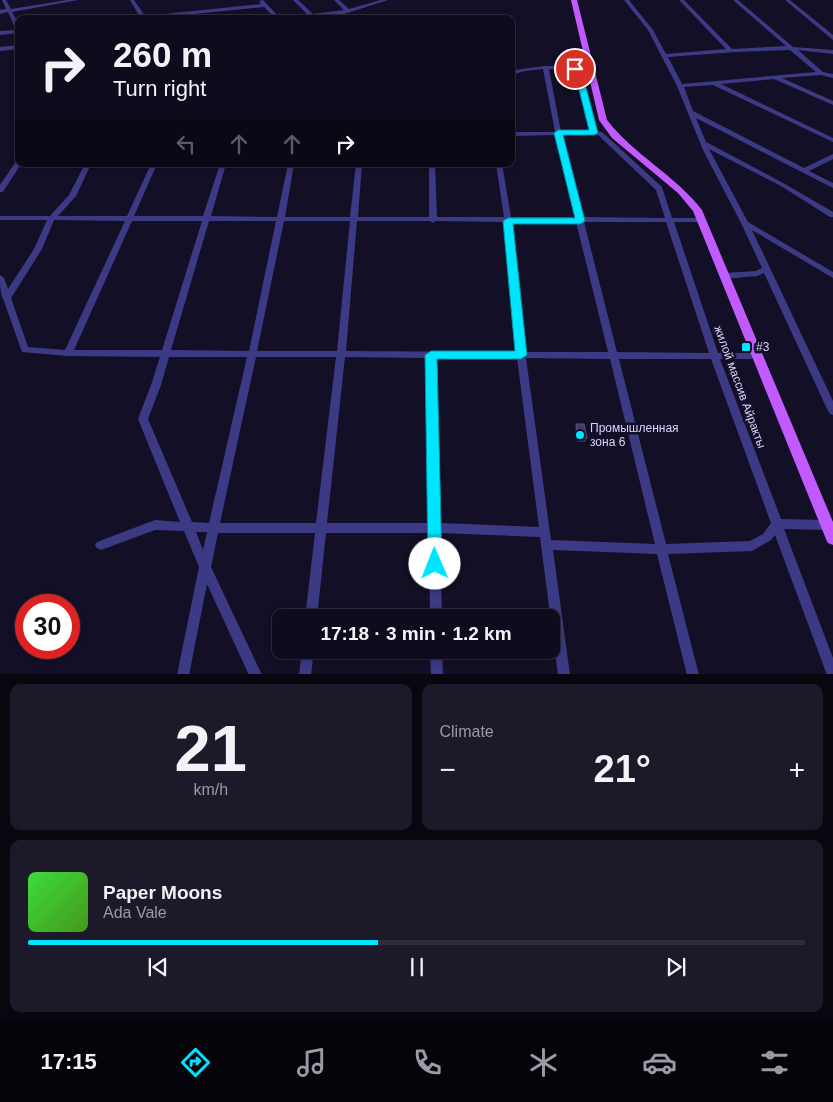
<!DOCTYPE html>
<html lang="en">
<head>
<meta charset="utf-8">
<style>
  body { margin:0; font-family:Arial,sans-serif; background:#1c1929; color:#f1f3f6; height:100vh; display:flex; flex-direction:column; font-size:19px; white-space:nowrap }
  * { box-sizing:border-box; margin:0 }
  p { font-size:16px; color:#9b9ba3 }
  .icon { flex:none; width:28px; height:28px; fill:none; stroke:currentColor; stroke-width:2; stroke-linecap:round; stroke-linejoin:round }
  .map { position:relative; height:674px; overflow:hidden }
  .sheet { display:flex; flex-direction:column; gap:10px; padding:10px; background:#08060f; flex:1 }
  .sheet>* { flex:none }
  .banner { position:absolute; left:15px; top:15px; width:500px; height:152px; border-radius:10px; box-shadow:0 2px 8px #0003,0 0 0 1px #2e2b3b; background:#0e0b1c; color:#f1f3f6; overflow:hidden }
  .speed { position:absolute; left:15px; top:594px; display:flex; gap:10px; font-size:25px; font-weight:700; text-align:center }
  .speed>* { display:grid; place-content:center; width:65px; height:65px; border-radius:50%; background:#0e0b1c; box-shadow:0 2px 8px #0003,0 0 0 1px #2e2b3b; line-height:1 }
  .speed .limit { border:8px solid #d22; background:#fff; color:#111 }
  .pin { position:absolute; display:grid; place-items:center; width:42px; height:42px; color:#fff; margin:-21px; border:2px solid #fff; border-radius:50%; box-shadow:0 1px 5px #0007 }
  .me { position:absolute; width:55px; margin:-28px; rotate:359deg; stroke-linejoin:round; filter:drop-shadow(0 0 4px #0008) }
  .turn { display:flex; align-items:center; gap:18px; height:105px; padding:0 15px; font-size:22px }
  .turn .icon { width:65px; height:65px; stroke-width:2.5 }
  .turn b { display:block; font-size:35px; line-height:42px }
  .lanes { display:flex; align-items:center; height:48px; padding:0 15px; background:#0003; justify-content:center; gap:25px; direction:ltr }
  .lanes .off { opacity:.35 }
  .big { font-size:38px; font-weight:700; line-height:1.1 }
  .sheet .card { flex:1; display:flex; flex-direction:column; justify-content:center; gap:8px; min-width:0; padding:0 18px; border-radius:10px; background:#1c1929 }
  .sheet .dial { align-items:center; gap:0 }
  .dial b { font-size:65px; line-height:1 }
  .song { display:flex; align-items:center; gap:15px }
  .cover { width:60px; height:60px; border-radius:8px; background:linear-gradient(135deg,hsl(120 70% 55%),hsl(100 70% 35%)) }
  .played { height:5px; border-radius:2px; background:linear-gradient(90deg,#00e5ff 45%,#2e2b3b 45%) }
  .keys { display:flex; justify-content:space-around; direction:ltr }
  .heat { display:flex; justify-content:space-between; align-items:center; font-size:28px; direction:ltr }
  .sheet .tiles { flex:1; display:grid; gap:10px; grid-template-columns:1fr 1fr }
  .card:last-child { grid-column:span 2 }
  .trip { position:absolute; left:272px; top:609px; width:288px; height:50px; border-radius:10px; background:#0e0b1c; box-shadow:0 2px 8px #0003,0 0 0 1px #2e2b3b; font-weight:700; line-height:50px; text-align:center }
  .menu { display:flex; height:80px; justify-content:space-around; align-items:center; background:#06040b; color:#9b9ba3 }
  .menu .icon { width:35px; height:35px }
  .menu .on { color:#00e5ff }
  .menu b { font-size:22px; color:#f1f3f6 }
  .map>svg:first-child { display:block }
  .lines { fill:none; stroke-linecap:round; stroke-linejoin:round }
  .minor { fill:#3d3a85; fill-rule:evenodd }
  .major { fill:#c25bff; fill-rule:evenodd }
  .wall { fill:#312854 }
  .building { fill:#433a66; stroke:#5a527e }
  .route { fill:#00e5ff; stroke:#0095a6 }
  .poi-dot { fill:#00e5ff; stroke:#130f26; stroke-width:2 }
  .labels { text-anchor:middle; stroke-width:5; stroke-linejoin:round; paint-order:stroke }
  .poi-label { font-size:12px; fill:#d9d4ff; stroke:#130f26; text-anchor:start }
  .street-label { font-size:12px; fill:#d9d4ff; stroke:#130f26 }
</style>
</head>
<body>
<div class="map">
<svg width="833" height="675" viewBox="0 0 833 675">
  <rect width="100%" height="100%" fill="#130f26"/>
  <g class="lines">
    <path class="minor" d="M2,0H6L11,9L67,0H78L12,12L19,24V33L0,35V31L16,30L8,12L0,14V10L6,9Z
      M130,0H134L145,16L261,4L259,1L263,0L281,19H276L264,7L164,17V19H141Z
      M293,0H298L313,14L344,10L334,0H339L349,9L381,0H388L344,14L299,19H282L308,15Z
      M624,0H629L653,30L666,54L726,49L679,0H684L732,49L786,46L733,0H738L793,47L833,50V54L798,50L823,72L833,74V78L821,75L782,78L833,101V105L774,79L721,84L833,138V142L713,85L684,87L693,111L804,168L833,154V159L809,171L833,183V188L696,118L706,142L785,184L833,212V217H830L781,186L709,149L748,222L833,272V278L752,230L833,401V415L830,414L828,411L764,273L757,276L724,279L720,276L724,273L756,271L762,268L741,223L703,150L677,86L648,30ZM790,50L816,72L682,84L668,57L735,52Z
      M785,0H790L833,35V40Z
      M19,45V49L0,51V47Z
      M544,66H562L579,69L597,131L602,132L662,187L672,218H701L705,220L701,222H674L718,353H756L760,356L756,359H720L781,519L827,520L831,522L832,525L831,528L827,530L784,529L833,658V675H827L775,535L771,540L752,551L668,554L699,675H687L657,554L553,550L570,675H558L540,537L440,533L442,618H430L429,533H326L317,618H305L315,533H218L211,567L262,675H249L207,584L189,675H177L199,567L184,531L155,530L101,550L97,548L95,545L97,542L155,520L180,522L138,419L151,385L160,357L68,356L22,352L4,301C0,294 0,284 0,275L4,278L8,289L34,249L47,220H0V216H50L69,195L85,164H91L76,196L58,216H127L151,164H157L134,216H203L220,164H226L211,216L277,217L288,164H294L285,217H350L356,164H362L358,217H429V164H435L437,217H504L496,164H502L511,217H575L555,135L511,136V132H555L543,69L525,71L511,75V71L515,70ZM549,69L574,71L590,131L561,132ZM562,135H598L656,190L665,218L583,217ZM54,220L125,221L65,350L28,347L11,298L42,249ZM132,221H202L162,350H74ZM209,221H276L249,351L171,350ZM284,221H350L337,351H257ZM357,221H430L433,223L436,221L504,222L516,352L346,351ZM512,222H576L608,352H525ZM584,222H666L709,353L617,352ZM169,357H247L209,523L192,522L148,419L161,385ZM256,357H336L316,523H220ZM345,357L427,358L429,523H327ZM436,358H517L539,527L440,523ZM526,358L610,359L655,544L551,540ZM619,359H711L771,523L763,534L750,541L666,544ZM196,532H207L203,550Z
      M19,159V164H21L3,192H0V185L17,160Z
      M302,650H314L311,675H299Z
      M430,650H442L443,675H431Z"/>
    <path class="major" d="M571,0H577L607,120C634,155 675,175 702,210L833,522V545L828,543L826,539L693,211L678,193L612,138L599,120Z"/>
  </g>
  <path class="wall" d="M576,424L587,438L586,442H577L575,429Z"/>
  <path class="building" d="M576,424H584L587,438H578Z"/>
  <path class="route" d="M575,67L582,72L598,133L594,135H563L585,221L580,224H513L527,355L521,359H437L442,564L440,569L435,571L430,569L428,564L425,355L431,351H515L503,221L508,218H575L554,133L558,130H589L575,73L571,69Z"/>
  <g class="poi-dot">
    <rect x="741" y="342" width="10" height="10" rx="2.5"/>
    <circle cx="580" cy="435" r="5"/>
  </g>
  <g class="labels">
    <g class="poi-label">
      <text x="756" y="351">#3</text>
      <text x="590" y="432">Промышленная<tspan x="590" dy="14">зона 6</tspan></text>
    </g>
    <g class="street-label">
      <text transform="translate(740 387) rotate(70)" y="4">жилой массив Айракты</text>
    </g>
  </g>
</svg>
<div class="speed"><div class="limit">30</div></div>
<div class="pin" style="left:575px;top:69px;background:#d93025"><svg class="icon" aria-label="arrive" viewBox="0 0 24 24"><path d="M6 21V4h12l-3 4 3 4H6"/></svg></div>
<svg class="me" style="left:435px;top:564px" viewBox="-20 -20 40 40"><circle r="19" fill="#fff"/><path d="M0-13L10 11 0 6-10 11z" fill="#00e5ff"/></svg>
<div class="trip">17:18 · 3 min · 1.2 km</div>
<div class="banner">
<div class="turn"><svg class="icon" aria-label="right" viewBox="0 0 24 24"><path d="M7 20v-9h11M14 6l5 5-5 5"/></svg><div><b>260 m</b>Turn right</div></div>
<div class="lanes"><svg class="icon off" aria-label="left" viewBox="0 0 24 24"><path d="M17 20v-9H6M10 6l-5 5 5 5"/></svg><svg class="icon off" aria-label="ahead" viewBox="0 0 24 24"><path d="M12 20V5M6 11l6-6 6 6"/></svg><svg class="icon off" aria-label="ahead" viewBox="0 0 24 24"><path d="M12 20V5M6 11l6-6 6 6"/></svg><svg class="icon" aria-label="right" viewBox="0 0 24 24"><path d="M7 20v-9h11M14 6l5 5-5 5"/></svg></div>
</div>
</div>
<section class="sheet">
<div class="tiles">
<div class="card dial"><b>21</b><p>km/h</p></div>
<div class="card"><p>Climate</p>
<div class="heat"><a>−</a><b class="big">21°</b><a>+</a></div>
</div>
<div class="card">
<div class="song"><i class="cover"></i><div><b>Paper Moons</b><p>Ada Vale</p></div></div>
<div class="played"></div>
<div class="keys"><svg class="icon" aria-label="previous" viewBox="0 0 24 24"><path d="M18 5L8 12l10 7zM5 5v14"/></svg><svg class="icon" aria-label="pause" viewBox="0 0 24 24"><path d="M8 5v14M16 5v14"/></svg><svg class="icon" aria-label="next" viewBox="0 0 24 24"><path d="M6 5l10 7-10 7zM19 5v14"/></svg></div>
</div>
</div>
</section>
<nav class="menu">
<b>17:15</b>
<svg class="icon on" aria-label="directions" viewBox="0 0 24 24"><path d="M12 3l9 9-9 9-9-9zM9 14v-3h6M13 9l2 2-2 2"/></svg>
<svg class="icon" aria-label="music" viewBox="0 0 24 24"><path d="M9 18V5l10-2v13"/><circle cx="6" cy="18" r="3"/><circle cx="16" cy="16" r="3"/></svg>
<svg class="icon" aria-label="phone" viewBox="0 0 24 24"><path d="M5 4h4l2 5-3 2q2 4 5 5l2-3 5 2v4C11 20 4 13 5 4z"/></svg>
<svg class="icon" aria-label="climate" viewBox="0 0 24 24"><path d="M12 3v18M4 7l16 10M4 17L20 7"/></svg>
<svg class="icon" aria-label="car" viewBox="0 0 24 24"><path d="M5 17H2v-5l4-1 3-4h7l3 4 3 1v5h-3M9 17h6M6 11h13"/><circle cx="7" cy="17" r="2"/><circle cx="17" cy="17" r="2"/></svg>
<svg class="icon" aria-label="filters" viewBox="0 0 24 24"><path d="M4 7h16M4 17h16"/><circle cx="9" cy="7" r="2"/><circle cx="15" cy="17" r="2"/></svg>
</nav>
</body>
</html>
